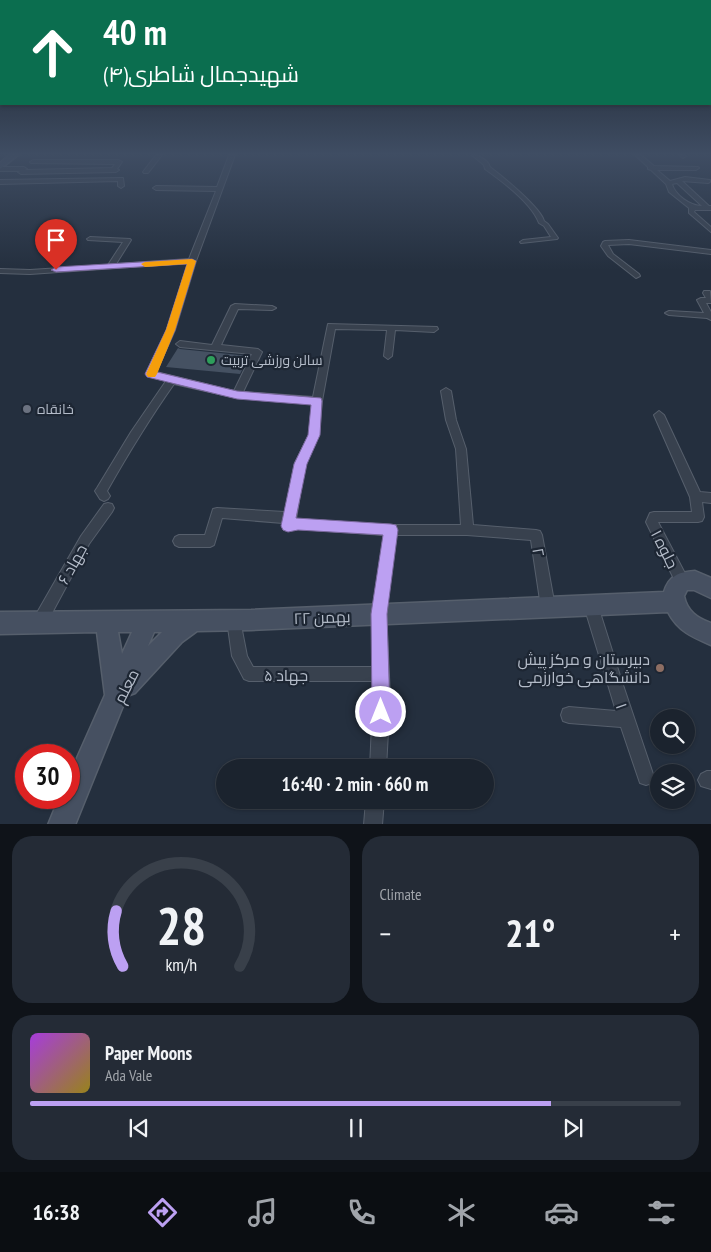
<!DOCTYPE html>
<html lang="en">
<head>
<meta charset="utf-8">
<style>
  body { margin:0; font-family:"PT Sans Narrow",Cairo,sans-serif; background:#242b36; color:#f1f3f6; height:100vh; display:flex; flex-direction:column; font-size:19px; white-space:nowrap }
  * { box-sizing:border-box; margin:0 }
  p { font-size:16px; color:#a0a4aa }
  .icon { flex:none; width:28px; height:28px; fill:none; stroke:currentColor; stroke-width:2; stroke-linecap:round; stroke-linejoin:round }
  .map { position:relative; height:824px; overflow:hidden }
  .side { display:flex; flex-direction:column; gap:12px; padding:12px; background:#0f1319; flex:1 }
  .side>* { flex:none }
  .guide { position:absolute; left:0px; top:0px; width:711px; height:105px; box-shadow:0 1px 4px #0004,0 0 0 1px #39404a; background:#0b6e4f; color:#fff; overflow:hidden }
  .buttons { position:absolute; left:650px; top:709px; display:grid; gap:10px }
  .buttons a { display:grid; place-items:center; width:45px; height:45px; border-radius:50%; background:#1b232e; box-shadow:0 1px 4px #0004,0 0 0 1px #39404a; font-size:25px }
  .speed { position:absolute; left:15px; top:744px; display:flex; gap:10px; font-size:25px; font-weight:700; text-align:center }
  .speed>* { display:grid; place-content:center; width:65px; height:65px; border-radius:50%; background:#1b232e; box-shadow:0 1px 4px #0004,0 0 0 1px #39404a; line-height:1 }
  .speed .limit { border:8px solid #d22; background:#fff; color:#111 }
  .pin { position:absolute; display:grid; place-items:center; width:42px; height:42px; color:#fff; margin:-51px -21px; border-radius:50% 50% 50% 0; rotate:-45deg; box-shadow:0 0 5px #0007 }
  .pin .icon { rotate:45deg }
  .me { position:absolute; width:55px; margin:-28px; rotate:0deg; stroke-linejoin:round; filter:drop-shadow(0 0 4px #0008) }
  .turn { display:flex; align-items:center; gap:18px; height:105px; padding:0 20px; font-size:22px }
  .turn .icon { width:65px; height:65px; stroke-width:2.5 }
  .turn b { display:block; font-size:35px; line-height:42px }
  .big { font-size:38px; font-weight:600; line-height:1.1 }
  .side .tile { flex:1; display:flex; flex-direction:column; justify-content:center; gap:8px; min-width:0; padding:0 18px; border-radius:20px; background:#242b36 }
  .side .dial { align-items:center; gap:0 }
  .dial svg { height:130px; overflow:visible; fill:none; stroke:#39404a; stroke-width:7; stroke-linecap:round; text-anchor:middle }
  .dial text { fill:#f1f3f6; stroke:none }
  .song { display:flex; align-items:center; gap:15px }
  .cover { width:60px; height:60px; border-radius:8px; background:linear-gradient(135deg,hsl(280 70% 55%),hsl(50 70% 35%)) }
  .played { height:5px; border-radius:2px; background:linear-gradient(90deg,#bca0f2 80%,#39404a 80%) }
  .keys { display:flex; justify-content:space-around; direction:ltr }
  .heat { display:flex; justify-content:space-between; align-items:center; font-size:28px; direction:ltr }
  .side .tiles { flex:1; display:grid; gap:12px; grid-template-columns:1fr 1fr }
  .tile:last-child { grid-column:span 2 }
  .trip { position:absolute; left:216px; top:759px; width:278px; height:50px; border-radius:25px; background:#1b232e; box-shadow:0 1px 4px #0004,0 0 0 1px #39404a; font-weight:600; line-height:50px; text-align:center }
  .dock { display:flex; height:80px; justify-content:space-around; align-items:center; background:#0b0e12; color:#a0a4aa }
  .dock .icon { width:35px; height:35px }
  .dock .on { color:#bca0f2 }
  .dock b { font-size:22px; color:#f1f3f6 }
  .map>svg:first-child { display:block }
  .building { fill:#455162 }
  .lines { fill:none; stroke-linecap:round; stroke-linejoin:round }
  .street-casing { stroke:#565f6c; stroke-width:2 }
  .secondary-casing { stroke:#565f6c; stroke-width:3 }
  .street { fill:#38414e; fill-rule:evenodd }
  .secondary { fill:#465061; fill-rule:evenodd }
  .route { fill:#bca0f2; stroke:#7a689d }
  .slow { fill:#f59e0b }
  .leisure-dot { fill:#2e9e5b; stroke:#1d2633; stroke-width:2 }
  .worship-dot { fill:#6b7280; stroke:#1d2633; stroke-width:2 }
  .education-dot { fill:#8d6e63; stroke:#1d2633; stroke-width:2 }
  .labels { text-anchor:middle; stroke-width:4.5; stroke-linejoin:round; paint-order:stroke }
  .poi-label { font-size:14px; fill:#b4bcc9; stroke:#1d2633; text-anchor:start }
  .near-street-label { font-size:16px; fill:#b4bcc9; stroke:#1d2633 }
  .near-poi-label { font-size:16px; fill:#b4bcc9; stroke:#1d2633; text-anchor:end }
</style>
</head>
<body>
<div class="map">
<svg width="711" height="825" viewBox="0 0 711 825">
  <rect width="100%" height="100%" fill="#242f3e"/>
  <path class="building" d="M178,348L180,349L249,356L240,374L166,367Z"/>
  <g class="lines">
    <g class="street-casing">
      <path id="street" d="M156,155H162L148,173H144L143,172Z
        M229,155H235L196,261L175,330L156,372L234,391L252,354L180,347L176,344L180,341L212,345L231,306L235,304L272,306L276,308L272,310L238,309L221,345L258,349L262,352L243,392L313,397L328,324L437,327L438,329L434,332L395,330L392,356L388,359L384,356L387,330L335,329L322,401L319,435L305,463L296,519L391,525H461L456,449L446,420L441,391L446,388L451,391L456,420L466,449L473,525L536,530L540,531L542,535L555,607L553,612L548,614L543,612L541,607L531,540L467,535H396L386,614L390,696L386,768H370L374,681H249L244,679L232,656L227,620L229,615L234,613L239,615L247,656L253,667H374L372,614L384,535L298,529L288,531L284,530L282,526L283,523L222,518L214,545L210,547H179L175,545L173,541L175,537L179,535H205L213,509L217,508L285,512L295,463L309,435L312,404L237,398L174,384C150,418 128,454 107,491L110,496L108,499L104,501L100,499L95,491L97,488L131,432L166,381L148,376L146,374L167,330L188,263L30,274L0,273V269L30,270L108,265L123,242L88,240L87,239L90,237L130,239L131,240L116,264L189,259L216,191L156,190L153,188L156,186L217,187Z
        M472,155C479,155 488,160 490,167C502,176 541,208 544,221L548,224L558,238L557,239L521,243L520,242L523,240L551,237L544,226L539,223C532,204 502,181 485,169L484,165Z
        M635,155H641L654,166L698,167L699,168L696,170H657L670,181L685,177L710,180V182L708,183L682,181L709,206H711V210H695L694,212L711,227V232L689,213V208L669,192L666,184L651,170L648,169V167ZM677,183L702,206C690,206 675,195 672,184Z
        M679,155H685L686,156L683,158Z
        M33,160H119L122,162L117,169L119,170L116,172L21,174L18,172L20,171H0V167H24L27,169L25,170L112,168L115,164L31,163L30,162Z
        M123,178L124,186L121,188L118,186V181L0,184V180Z
        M629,240L711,250V254L629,244L608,245L613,254L639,274L640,276L636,278L608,256L601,246L603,242L605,241Z
        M704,291H710L711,303H706L711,312V320L707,318L669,315L665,313L669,311L704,313L697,300L701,298H706L703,293Z
        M659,411L664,415L700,492L711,493V503L702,502L704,517L702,521L698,522H658L689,581L687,585L682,587L677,585L646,522L650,513L654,512H692L690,497L654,415Z
        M108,503L112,504L114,508L112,512L89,544L44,628L39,630L34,628L32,623L34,618L81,536L104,504Z
        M591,599L596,601L598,606L622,682L654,777L652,783L646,785L640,783L621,727L569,723L563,721L561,715L563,709L569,707L616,711L584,606L586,601Z
        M707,771H711V789L701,786L698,780L701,774Z
        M366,800H384L382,825H364Z"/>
    </g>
    <g class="secondary-casing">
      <path id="secondary" d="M9,155H18L0,169V163Z
        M695,571L711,578V598L694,590H687L684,596C687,611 697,618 711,623V645C692,637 678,631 668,612L251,630L197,631L182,642L135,693L127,696L75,825H48L59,798H69V776L105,695L97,632L0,634V612L251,610L664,592C669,576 678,572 695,571ZM118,632H132L122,654ZM154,632H162L148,646Z"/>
    </g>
    <use href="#street" class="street"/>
    <use href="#secondary" class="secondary"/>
  </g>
  <linearGradient id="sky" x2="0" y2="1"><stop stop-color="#141a22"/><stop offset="0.57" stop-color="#3f4d63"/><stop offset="1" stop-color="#3f4d63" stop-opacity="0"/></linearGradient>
  <rect width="711" height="270" fill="url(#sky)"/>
  <path class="route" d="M192,259L196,261L175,330L157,372L237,391L321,398L322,401L320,435L307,464L296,518L391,524L396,525L398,530L387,614L390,712L387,718L381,721L375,718L372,712L371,614L383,535L298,530L288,532L283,530L281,526L294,464L308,435L311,405L237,399L147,377L145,374L166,330L187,264L56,272L51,270L56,267Z"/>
  <path class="slow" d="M192,259L196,261L175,330L157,374L155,377H148L146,374L166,330L187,264L145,267L141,264L145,262Z"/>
  <circle class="leisure-dot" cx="211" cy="360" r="5"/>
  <circle class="worship-dot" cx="27" cy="409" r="5"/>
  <circle class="education-dot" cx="660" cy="668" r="5"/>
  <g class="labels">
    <g class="poi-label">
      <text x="221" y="365">سالن ورزشی تربیت</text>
      <text x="37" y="414">خانقاه</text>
    </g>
    <g class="near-street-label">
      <text transform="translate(665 549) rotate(63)" y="6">جلوه ۱</text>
      <text transform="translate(539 552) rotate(80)" y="6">۲</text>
      <text transform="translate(72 564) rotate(-61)" y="6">جهاد ۶</text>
      <text transform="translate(322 617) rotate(-2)" y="6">۲۲ بهمن</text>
      <text x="286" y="681">جهاد ۵</text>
      <text transform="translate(126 686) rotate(-63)" y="6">معلم</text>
      <text transform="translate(622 706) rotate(71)" y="6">۱</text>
    </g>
    <g class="near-poi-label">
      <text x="650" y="665">دبیرستان و مرکز پیش<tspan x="650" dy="18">دانشگاهی خوارزمی</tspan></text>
    </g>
  </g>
</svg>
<div class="buttons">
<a><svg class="icon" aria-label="search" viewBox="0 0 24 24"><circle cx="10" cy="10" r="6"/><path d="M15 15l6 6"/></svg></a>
<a><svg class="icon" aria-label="layers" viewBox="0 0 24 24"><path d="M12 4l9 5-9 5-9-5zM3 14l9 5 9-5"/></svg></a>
</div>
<div class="speed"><div class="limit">30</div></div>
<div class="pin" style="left:56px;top:270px;background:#d93025"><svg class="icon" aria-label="arrive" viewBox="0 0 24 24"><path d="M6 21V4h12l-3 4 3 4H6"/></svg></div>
<svg class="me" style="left:381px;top:712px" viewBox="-20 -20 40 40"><circle r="17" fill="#bca0f2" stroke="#fff" stroke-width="3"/><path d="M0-11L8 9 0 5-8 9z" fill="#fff"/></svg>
<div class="trip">16:40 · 2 min · 660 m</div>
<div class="guide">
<div class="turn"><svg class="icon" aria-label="ahead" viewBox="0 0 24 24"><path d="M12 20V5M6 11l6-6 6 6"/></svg><div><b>40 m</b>شهیدجمال شاطری(۴)</div></div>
</div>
</div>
<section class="side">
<div class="tiles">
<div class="tile dial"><svg viewBox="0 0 100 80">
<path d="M14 69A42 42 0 1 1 86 69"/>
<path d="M14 69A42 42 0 0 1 10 35" stroke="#bca0f2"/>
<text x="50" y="56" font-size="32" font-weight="700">28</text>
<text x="50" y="72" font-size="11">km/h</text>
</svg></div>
<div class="tile"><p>Climate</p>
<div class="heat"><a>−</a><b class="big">21°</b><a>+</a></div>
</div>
<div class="tile">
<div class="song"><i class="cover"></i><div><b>Paper Moons</b><p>Ada Vale</p></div></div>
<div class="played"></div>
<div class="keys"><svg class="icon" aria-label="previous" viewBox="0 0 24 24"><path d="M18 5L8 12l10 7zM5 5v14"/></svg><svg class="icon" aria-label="pause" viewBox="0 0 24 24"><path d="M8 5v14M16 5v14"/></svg><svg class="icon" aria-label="next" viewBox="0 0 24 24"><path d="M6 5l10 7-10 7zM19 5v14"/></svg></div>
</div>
</div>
</section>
<nav class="dock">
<b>16:38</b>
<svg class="icon on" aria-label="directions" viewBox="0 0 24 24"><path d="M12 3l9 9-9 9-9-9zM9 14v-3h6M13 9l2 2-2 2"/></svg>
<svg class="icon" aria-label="music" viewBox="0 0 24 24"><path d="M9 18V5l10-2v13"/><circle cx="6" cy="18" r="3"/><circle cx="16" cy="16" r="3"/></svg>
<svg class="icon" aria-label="phone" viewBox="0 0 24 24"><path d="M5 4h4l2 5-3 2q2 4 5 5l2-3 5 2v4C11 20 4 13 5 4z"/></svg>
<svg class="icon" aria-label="climate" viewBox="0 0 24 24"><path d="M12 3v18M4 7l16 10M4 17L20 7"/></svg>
<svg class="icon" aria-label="car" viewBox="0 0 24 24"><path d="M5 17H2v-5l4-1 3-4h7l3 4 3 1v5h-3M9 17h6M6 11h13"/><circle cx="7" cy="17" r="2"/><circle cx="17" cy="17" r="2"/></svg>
<svg class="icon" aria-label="filters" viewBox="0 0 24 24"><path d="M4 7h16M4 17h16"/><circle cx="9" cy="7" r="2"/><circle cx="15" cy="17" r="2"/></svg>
</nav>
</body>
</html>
